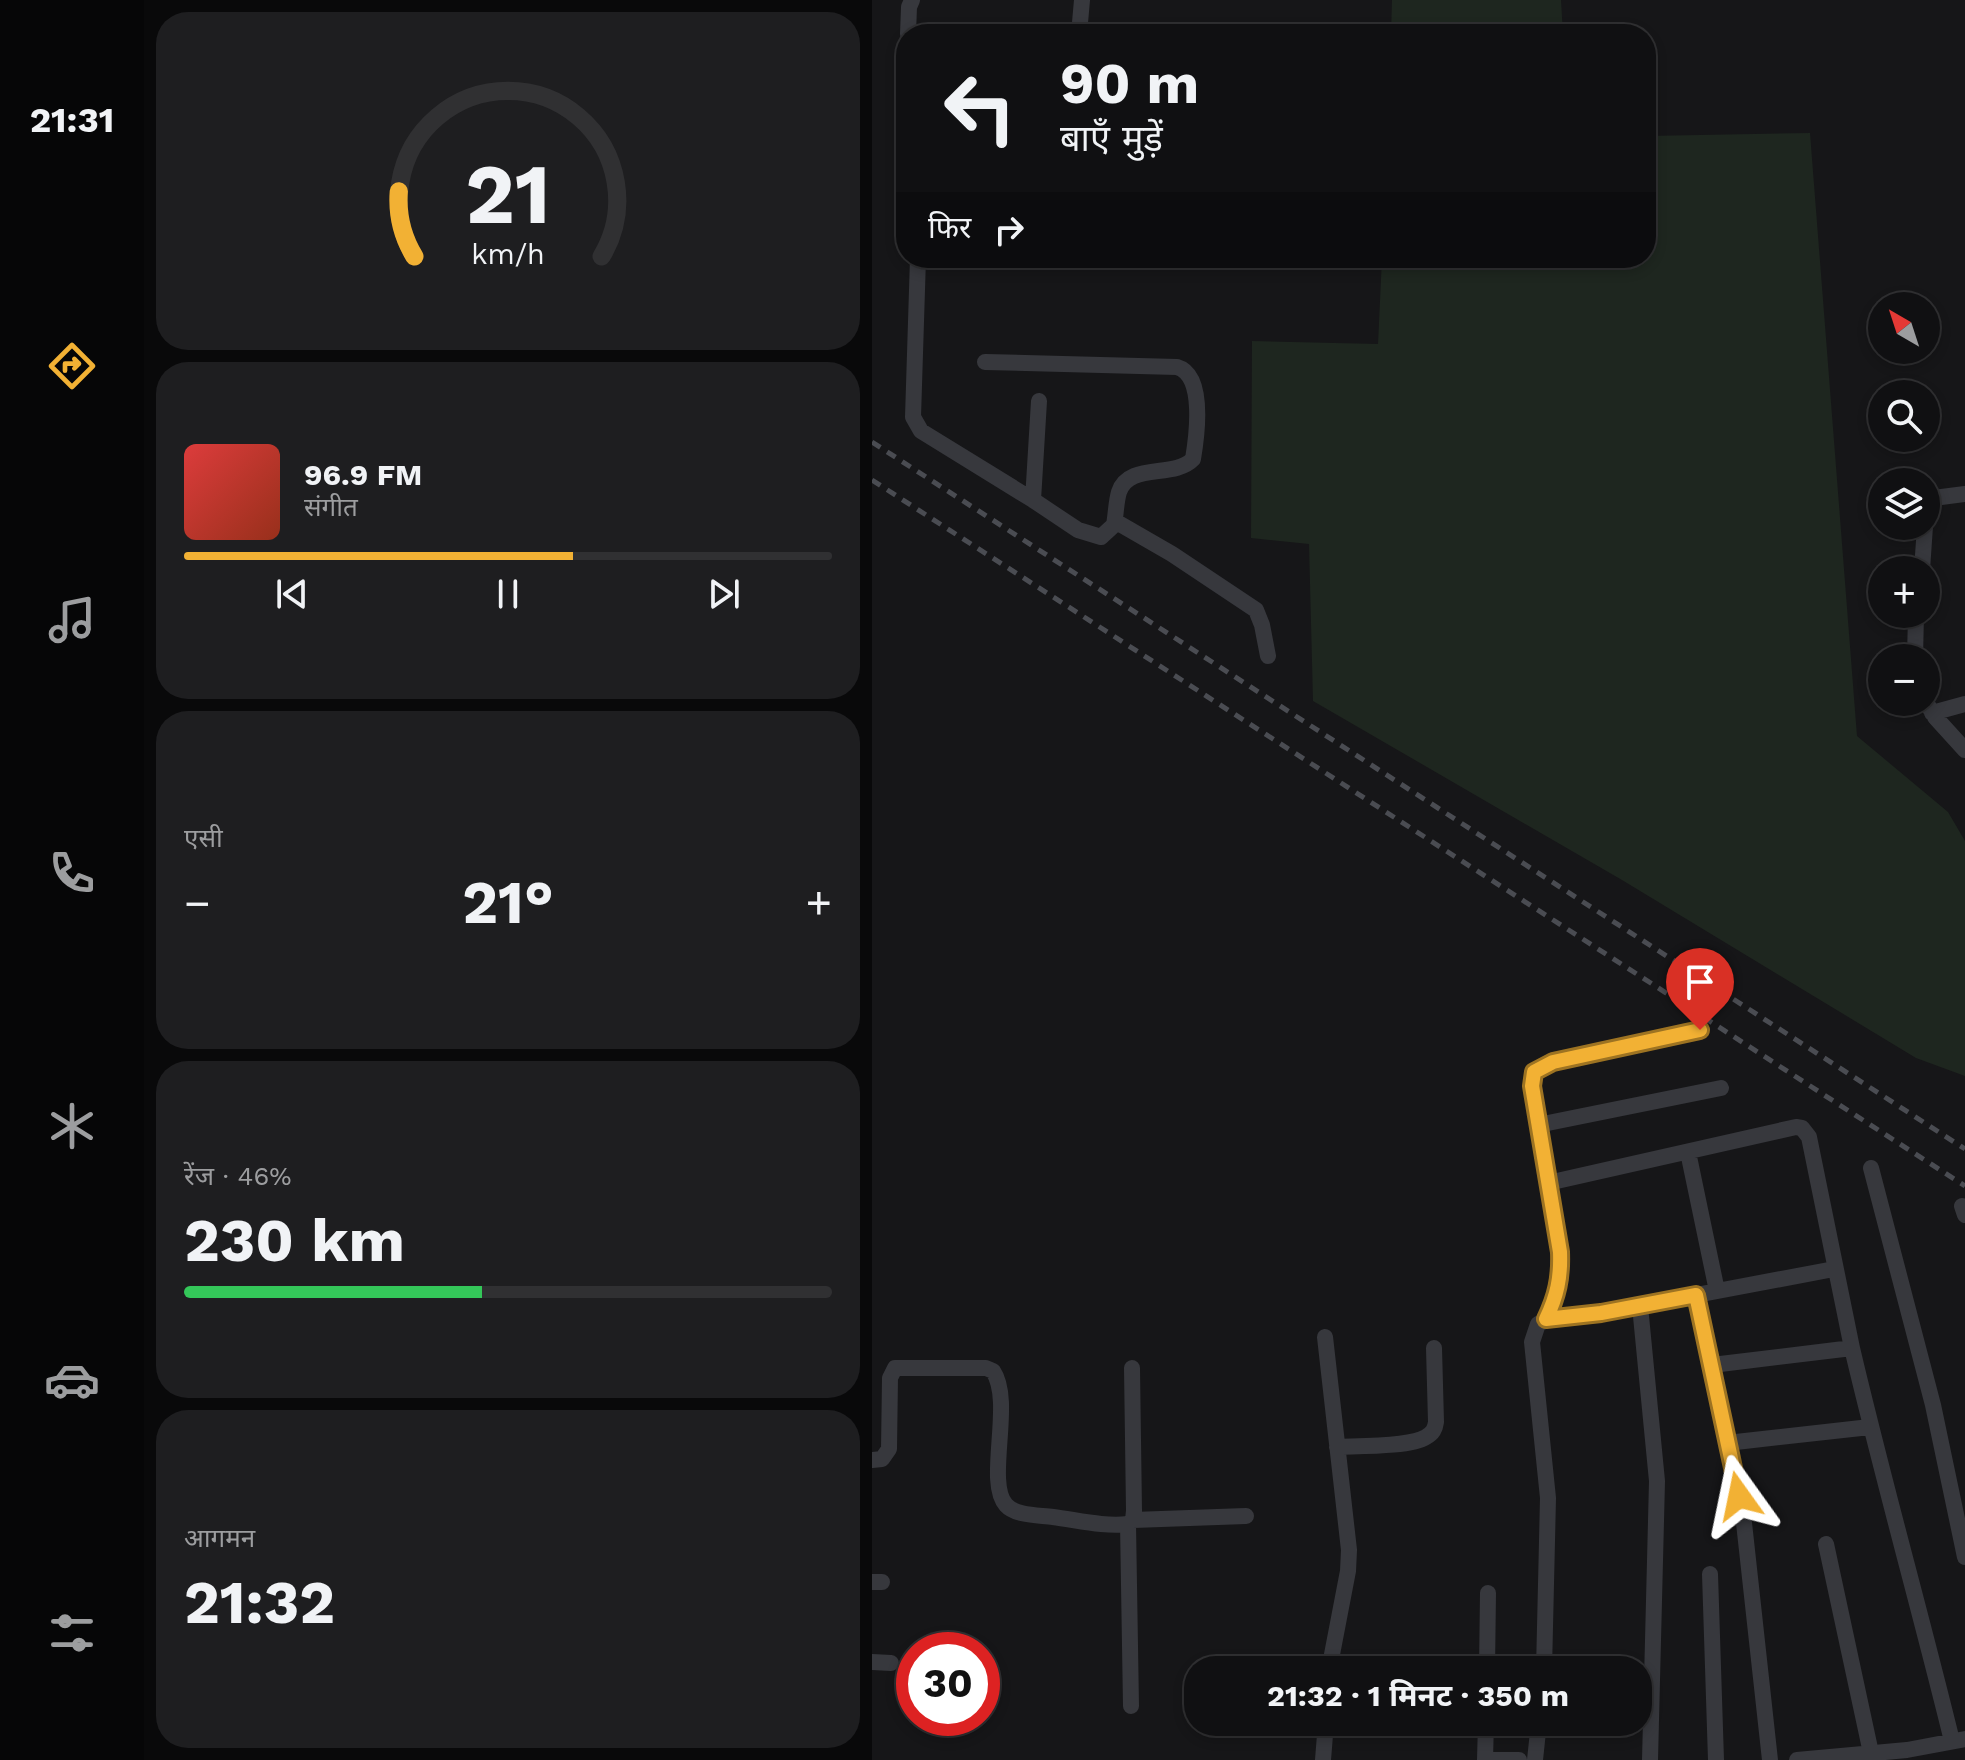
<!DOCTYPE html>
<html lang="hi">
<head>
<meta charset="utf-8">
<style>
  body { margin:0; font-family:"Work Sans","Noto Sans Devanagari",sans-serif; background:#1e1e20; color:#f1f3f6; height:100vh; display:flex; flex-direction:column; font-size:30px; white-space:nowrap }
  * { box-sizing:border-box; margin:0 }
  p { font-size:26px; color:#9c9d9f }
  .icon { flex:none; width:44px; height:44px; fill:none; stroke:currentColor; stroke-width:2; stroke-linecap:round; stroke-linejoin:round }
  .map { position:relative; flex:1; overflow:hidden }
  .side { display:flex; flex-direction:column; gap:12px; padding:12px; background:#09090a; width:728px }
  .side>* { flex:none }
  .top-card { position:absolute; left:24px; top:24px; width:760px; height:244px; border-radius:32px; box-shadow:0 4px 12px #0003,0 0 0 2px #303032; background:#101012; color:#f1f3f6; overflow:hidden }
  .needle { width:52px; rotate:321deg }
  .fabs { position:absolute; left:996px; top:292px; display:grid; gap:16px }
  .fabs a { display:grid; place-items:center; width:72px; height:72px; border-radius:50%; background:#101012; box-shadow:0 4px 12px #0003,0 0 0 2px #303032; font-size:40px }
  .speed { position:absolute; left:24px; top:1632px; display:flex; gap:16px; font-size:40px; font-weight:700; text-align:center }
  .speed>* { display:grid; place-content:center; width:104px; height:104px; border-radius:50%; background:#101012; box-shadow:0 4px 12px #0003,0 0 0 2px #303032; line-height:1 }
  .speed .limit { border:12px solid #d22; background:#fff; color:#111 }
  .pin { position:absolute; display:grid; place-items:center; width:68px; height:68px; color:#fff; margin:-82px -34px; border-radius:50% 50% 50% 0; rotate:-45deg; box-shadow:0 0 8px #0007 }
  .pin .icon { rotate:45deg }
  .me { position:absolute; width:88px; margin:-44px; rotate:348deg; stroke-linejoin:round; filter:drop-shadow(0 0 6px #0008) }
  .turn { display:flex; align-items:center; gap:28px; height:168px; padding:0 32px; font-size:36px }
  .turn .icon { width:104px; height:104px; stroke-width:2.5 }
  .turn b { display:block; font-size:56px; line-height:68px }
  .then { display:flex; align-items:center; height:76px; padding:0 32px; background:#0003; gap:16px; font-size:30px }
  .big { font-size:60px; font-weight:700; line-height:1.1 }
  .side .card { flex:1; display:flex; flex-direction:column; justify-content:center; gap:12px; min-width:0; padding:0 28px; border-radius:32px; background:#1e1e20 }
  .side .dial { align-items:center; gap:0 }
  .dial svg { height:208px; overflow:visible; fill:none; stroke:#303032; stroke-width:7; stroke-linecap:round; text-anchor:middle }
  .dial text { fill:#f1f3f6; stroke:none }
  .song { display:flex; align-items:center; gap:24px }
  .cover { width:96px; height:96px; border-radius:12px; background:linear-gradient(135deg,hsl(0 70% 55%),hsl(10 70% 35%)) }
  .played { height:8px; border-radius:4px; background:linear-gradient(90deg,#f2b134 60%,#303032 60%) }
  .keys { display:flex; justify-content:space-around; direction:ltr }
  .heat { display:flex; justify-content:space-between; align-items:center; font-size:44px; direction:ltr }
  .charge { height:12px; border-radius:6px; background:linear-gradient(90deg,#34c759 46%,#303032 0) }
  .trip { position:absolute; left:312px; top:1656px; width:468px; height:80px; border-radius:32px; background:#101012; box-shadow:0 4px 12px #0003,0 0 0 2px #303032; font-weight:700; line-height:80px; text-align:center }
  main { display:flex; flex:1; min-height:0 }
  .tabs { display:flex; flex-direction:column; width:144px; justify-content:space-around; align-items:center; background:#060607; color:#9c9d9f }
  .tabs .icon { width:56px; height:56px }
  .tabs .active { color:#f2b134 }
  .tabs b { font-size:36px; color:#f1f3f6 }
  .map>svg:first-child { display:block }
  .green { fill:#1e261f }
  .lines { fill:none; stroke-linecap:round; stroke-linejoin:round }
  .minor { stroke:#37383d; stroke-width:16 }
  .rail { stroke:#4a4c52; stroke-width:5; stroke-dasharray:10 8; stroke-linecap:butt }
  .route-casing { stroke:#9d7322; stroke-width:20 }
  .route { stroke:#f2b134; stroke-width:14 }
</style>
</head>
<body>
<main>
<nav class="tabs">
<b>21:31</b>
<svg class="icon active" aria-label="directions" viewBox="0 0 24 24"><path d="M12 3l9 9-9 9-9-9zM9 14v-3h6M13 9l2 2-2 2"/></svg>
<svg class="icon" aria-label="music" viewBox="0 0 24 24"><path d="M9 18V5l10-2v13"/><circle cx="6" cy="18" r="3"/><circle cx="16" cy="16" r="3"/></svg>
<svg class="icon" aria-label="phone" viewBox="0 0 24 24"><path d="M5 4h4l2 5-3 2q2 4 5 5l2-3 5 2v4C11 20 4 13 5 4z"/></svg>
<svg class="icon" aria-label="climate" viewBox="0 0 24 24"><path d="M12 3v18M4 7l16 10M4 17L20 7"/></svg>
<svg class="icon" aria-label="car" viewBox="0 0 24 24"><path d="M5 17H2v-5l4-1 3-4h7l3 4 3 1v5h-3M9 17h6M6 11h13"/><circle cx="7" cy="17" r="2"/><circle cx="17" cy="17" r="2"/></svg>
<svg class="icon" aria-label="filters" viewBox="0 0 24 24"><path d="M4 7h16M4 17h16"/><circle cx="9" cy="7" r="2"/><circle cx="15" cy="17" r="2"/></svg>
</nav>
<section class="side">
<div class="card dial"><svg viewBox="0 0 100 80">
<path d="M14 69A42 42 0 1 1 86 69"/>
<path d="M14 69A42 42 0 0 1 8 44" stroke="#f2b134"/>
<text x="50" y="56" font-size="32" font-weight="700">21</text>
<text x="50" y="72" font-size="11">km/h</text>
</svg></div>
<div class="card">
<div class="song"><i class="cover"></i><div><b>96.9 FM</b><p>संगीत</p></div></div>
<div class="played"></div>
<div class="keys"><svg class="icon" aria-label="previous" viewBox="0 0 24 24"><path d="M18 5L8 12l10 7zM5 5v14"/></svg><svg class="icon" aria-label="pause" viewBox="0 0 24 24"><path d="M8 5v14M16 5v14"/></svg><svg class="icon" aria-label="next" viewBox="0 0 24 24"><path d="M6 5l10 7-10 7zM19 5v14"/></svg></div>
</div>
<div class="card"><p>एसी</p>
<div class="heat"><a>−</a><b class="big">21°</b><a>+</a></div>
</div>
<div class="card"><p>रेंज · 46%</p><b class="big">230 km</b><div class="charge"></div></div>
<div class="card"><p>आगमन</p><b class="big">21:32</b></div>
</section>
<div class="map">
<svg width="1093" height="1760" viewBox="0 0 1093 1760">
  <rect width="100%" height="100%" fill="#161618"/>
  <path class="green" d="M520,0H689L691,34H519Z
    M938,133L985,736L1076,812L1093,841V1076L1044,1058L750,880L441,701L437,544L379,538L380,341L506,344L510,258H774V136Z"/>
  <g class="lines">
    <path class="minor" d="M36,34L37,7L40,0
      M207,34L210,0
      M46,258L41,417L49,431L161,500L206,530L229,537L242,525L248,524L300,554L384,610L390,625L396,656
      M113,362L305,367C333,375 325,435 321,459C302,479 257,462 247,492C244,502 244,514 242,525
      M1054,499L1093,494
      M161,500L167,401
      M1002,505L1010,504
      M1050,570L1053,526
      M1043,658L1044,614
      M1054,702L1063,717L1093,750
      M1060,713L1093,704
      M666,1125L849,1088
      M816,1152L845,1291
      M999,1168L1061,1405L1093,1557
      M676,1183L924,1127L930,1128L937,1137L980,1348
      M1090,1206L1093,1215
      M824,1295L872,1523L898,1760
      M768,1306L785,1481L778,1760
      M674,1319C685,1296 689,1278 688,1252L660,1086L662,1072L681,1062L828,1030
      M453,1337L477,1550L476,1571L457,1670
      M840,1365L980,1348C1011,1480 1048,1610 1080,1741
      M855,1443L998,1427
      M465,1447C486,1446 539,1447 554,1437C561,1433 563,1429 564,1422L562,1348
      M0,1460L10,1459L17,1449L18,1378L23,1368H114L121,1371C142,1402 113,1482 134,1505C144,1516 167,1515 181,1517C205,1520 233,1527 256,1524L261,1520L262,1511L260,1368
      M261,1520L374,1516
      M256,1524L259,1706
      M954,1544L999,1753
      M838,1574L844,1760
      M0,1582H10
      M0,1662L19,1663
      M615,1670L616,1593
      M672,1670L676,1498L660,1342L666,1324L681,1317L729,1313L962,1269
      M451,1760L454,1722
      M613,1760L614,1722
      M615,1760H647
      M663,1760L667,1722
      M925,1760L1035,1750L1093,1739"/>
    <path class="rail" d="M0,442L1093,1149
      M0,480L1093,1186"/>
  </g>
  <g class="lines">
    <g class="route-casing">
      <path id="route" d="M828,1030L681,1062L662,1072L660,1086L688,1252C689,1278 685,1296 674,1319L729,1313L824,1295L867,1496"/>
    </g>
    <use href="#route" class="route"/>
  </g>
</svg>
<div class="fabs">
<a><svg class="needle" viewBox="-14 -14 28 28"><path d="M0-13l5 13h-10z" fill="#e53935"/><path d="M0 13l5-13h-10z" fill="#9c9d9f"/></svg></a>
<a><svg class="icon" aria-label="search" viewBox="0 0 24 24"><circle cx="10" cy="10" r="6"/><path d="M15 15l6 6"/></svg></a>
<a><svg class="icon" aria-label="layers" viewBox="0 0 24 24"><path d="M12 4l9 5-9 5-9-5zM3 14l9 5 9-5"/></svg></a>
<a>+</a>
<a>−</a>
</div>
<div class="speed"><div class="limit">30</div></div>
<div class="pin" style="left:828px;top:1030px;background:#d93025"><svg class="icon" aria-label="arrive" viewBox="0 0 24 24"><path d="M6 21V4h12l-3 4 3 4H6"/></svg></div>
<svg class="me" style="left:867px;top:1496px" viewBox="-20 -20 40 40"><path d="M0-17L14 15 0 8-14 15z" fill="#f2b134" stroke="#fff" stroke-width="4"/></svg>
<div class="trip">21:32 · 1 मिनट · 350 m</div>
<div class="top-card">
<div class="turn"><svg class="icon" aria-label="left" viewBox="0 0 24 24"><path d="M17 20v-9H6M10 6l-5 5 5 5"/></svg><div><b>90 m</b>बाएँ मुड़ें</div></div>
<div class="then">फिर<svg class="icon" aria-label="right" viewBox="0 0 24 24"><path d="M7 20v-9h11M14 6l5 5-5 5"/></svg></div>
</div>
</div>
</main>
</body>
</html>
